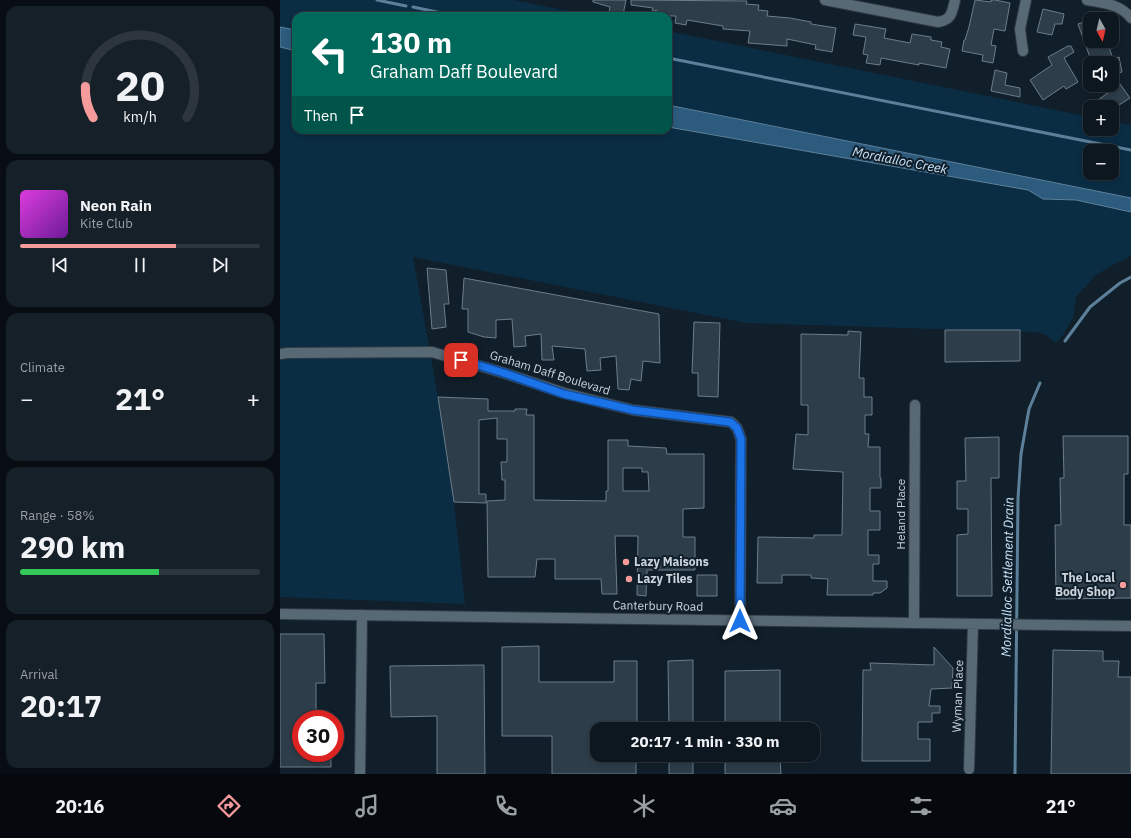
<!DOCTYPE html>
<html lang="en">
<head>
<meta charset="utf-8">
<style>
  body { margin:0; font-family:"IBM Plex Sans",sans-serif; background:#162029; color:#f1f3f6; height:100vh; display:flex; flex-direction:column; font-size:15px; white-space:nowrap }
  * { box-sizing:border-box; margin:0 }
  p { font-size:13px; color:#9a9fa5 }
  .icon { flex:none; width:22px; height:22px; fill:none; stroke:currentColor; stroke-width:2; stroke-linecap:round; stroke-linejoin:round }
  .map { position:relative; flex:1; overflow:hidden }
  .sheet { display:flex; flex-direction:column; gap:6px; padding:6px; background:#070d12; width:280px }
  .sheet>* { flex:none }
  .top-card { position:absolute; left:12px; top:12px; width:380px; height:122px; border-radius:12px; box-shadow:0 2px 6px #0003,0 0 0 1px #2d363e; background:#00695c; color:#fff; overflow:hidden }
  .needle { width:26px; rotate:172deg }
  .tools { position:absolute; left:803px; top:12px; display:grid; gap:8px }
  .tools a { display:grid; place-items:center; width:36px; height:36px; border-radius:8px; background:#0d1720; box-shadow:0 2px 6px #0003,0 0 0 1px #2d363e; font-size:20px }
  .speed { position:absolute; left:12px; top:710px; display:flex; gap:8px; font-size:20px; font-weight:700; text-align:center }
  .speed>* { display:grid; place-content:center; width:52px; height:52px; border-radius:50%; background:#0d1720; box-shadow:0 2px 6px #0003,0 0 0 1px #2d363e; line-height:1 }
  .speed .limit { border:6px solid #d22; background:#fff; color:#111 }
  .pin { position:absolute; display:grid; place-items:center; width:34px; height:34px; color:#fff; margin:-17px; border-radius:8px; box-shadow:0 2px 6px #0006 }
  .me { position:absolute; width:44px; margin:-22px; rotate:0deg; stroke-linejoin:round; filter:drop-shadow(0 0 3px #0008) }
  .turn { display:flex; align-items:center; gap:14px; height:84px; padding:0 12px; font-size:18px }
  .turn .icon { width:52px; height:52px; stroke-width:2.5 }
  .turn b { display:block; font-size:28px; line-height:34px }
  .then { display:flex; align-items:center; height:38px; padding:0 12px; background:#0003; gap:8px; font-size:15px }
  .big { font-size:30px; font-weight:800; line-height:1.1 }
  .sheet .tile { flex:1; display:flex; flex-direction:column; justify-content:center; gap:6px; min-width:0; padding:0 14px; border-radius:12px; background:#162029 }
  .sheet .dial { align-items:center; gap:0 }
  .dial svg { height:104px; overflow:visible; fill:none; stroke:#2d363e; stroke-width:7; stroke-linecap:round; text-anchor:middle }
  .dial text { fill:#f1f3f6; stroke:none }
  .song { display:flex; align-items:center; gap:12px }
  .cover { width:48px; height:48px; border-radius:6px; background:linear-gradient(135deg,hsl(300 70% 55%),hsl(280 70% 35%)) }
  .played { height:4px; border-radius:2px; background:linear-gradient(90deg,#f59b9c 65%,#2d363e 65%) }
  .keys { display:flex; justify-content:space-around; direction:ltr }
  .heat { display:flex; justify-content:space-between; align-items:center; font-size:22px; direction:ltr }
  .charge { height:6px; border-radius:3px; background:linear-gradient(90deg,#34c759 58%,#2d363e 0) }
  .trip { position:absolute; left:310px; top:722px; width:230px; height:40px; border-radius:12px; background:#0d1720; box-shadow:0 2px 6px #0003,0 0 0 1px #2d363e; font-weight:800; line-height:40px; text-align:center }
  .dock { display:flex; height:64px; justify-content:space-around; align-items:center; background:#05090d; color:#9a9fa5 }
  .dock .icon { width:28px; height:28px }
  .dock .active { color:#f59b9c }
  .dock b { font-size:18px; color:#f1f3f6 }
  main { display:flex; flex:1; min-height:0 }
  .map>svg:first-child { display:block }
  .green { fill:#0a2d44; fill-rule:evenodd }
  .water { fill:#2c5b7d; stroke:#5c809a }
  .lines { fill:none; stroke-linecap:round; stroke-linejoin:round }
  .stream { stroke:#5c809a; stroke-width:3 }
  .building { fill:#2d3d49; stroke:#6c7d8b; fill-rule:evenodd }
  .street-casing { stroke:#313a43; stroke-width:12 }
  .street { stroke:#586976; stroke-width:10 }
  .route-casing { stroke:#114b97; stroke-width:10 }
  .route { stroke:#1a73e8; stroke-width:7 }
  .poi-dot { fill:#f59b9c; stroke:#111f2a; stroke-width:1.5 }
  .labels { text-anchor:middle; stroke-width:4; stroke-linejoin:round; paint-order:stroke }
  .street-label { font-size:12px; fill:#ccd5dd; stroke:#111f2a }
  .poi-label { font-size:12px; font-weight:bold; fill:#ccd5dd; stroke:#111f2a; text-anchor:start }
  .water-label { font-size:13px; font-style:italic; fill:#c9e5fb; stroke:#111f2a }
</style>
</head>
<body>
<main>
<section class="sheet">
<div class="tile dial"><svg viewBox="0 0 100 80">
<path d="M14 69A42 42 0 1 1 86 69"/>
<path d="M14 69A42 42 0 0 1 8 45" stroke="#f59b9c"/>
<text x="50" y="56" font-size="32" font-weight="700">20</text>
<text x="50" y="72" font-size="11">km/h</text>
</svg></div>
<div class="tile">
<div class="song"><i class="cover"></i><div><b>Neon Rain</b><p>Kite Club</p></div></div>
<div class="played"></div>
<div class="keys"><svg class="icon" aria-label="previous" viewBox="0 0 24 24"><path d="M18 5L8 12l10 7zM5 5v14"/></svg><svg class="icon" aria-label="pause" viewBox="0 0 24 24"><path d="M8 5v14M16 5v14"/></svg><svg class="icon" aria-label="next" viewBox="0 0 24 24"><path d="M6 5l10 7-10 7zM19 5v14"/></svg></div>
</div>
<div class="tile"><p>Climate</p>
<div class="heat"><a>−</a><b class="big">21°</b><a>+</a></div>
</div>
<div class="tile"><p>Range · 58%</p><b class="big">290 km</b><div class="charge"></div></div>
<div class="tile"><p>Arrival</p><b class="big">20:17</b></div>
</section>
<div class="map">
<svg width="851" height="774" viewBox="0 0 851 774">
  <rect width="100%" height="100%" fill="#111f2a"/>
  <path class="green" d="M0,0H234L313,16H16V30L0,27Z
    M388,31L810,117V129H832V121L851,125V198L388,105ZM810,151H832V173H810Z
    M0,47L16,51V130H388V127L748,190L763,199L796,200L851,212V256L829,267L815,276L796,297L793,318L783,335L776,343L766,335L756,332L467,323L133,257L158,397L174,502L185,604L0,597Z"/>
  <path class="water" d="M0,27L16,30V51L0,47Z
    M388,105L851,198V212L796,200L763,199L748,190L388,127Z"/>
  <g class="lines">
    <path class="stream" d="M97,0L126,6
      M133,7L176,16
      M388,58L851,150
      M785,341L810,307L840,283L851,277
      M735,774L738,498L741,454L749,409L760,383"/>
  </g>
  <path class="building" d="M313,0H346L343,15L329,12L330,7L313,2Z
    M351,0L467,1L466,4L479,5L478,10L488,11L487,16L510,18L531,22V24L556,28L552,52L535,49L536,45L507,39V46L468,43L470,31L443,29V26L407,20L406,25L395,23L396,16H377L378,11L372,10L373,8L351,5Z
    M695,0L711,2V0H715L730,3L725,31L714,29L711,45L716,46L713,63L702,61L703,55L682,51L684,40H685L689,27Z
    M763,9L784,14L782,24H775L772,35L757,32Z
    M810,20V41H827L833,59L839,57L842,72L832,75V63H812L798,24Z
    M575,24L606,29L604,38L630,43L632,34L651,37V40L662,42L661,47L670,49L666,68L639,63V65L601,58L600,65L586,63L588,55L583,54L586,37L573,35Z
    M788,46H791L794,52L784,58L798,82L786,89L784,86L763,100L750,80L772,65L768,57Z
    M715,70L727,73L725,85L740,88V97L711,91Z
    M840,84L850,98L836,107H820L818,100Z
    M147,268L166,270L169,304H164L166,327L152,329Z
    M184,278L379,314L380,363L363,361L361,381L351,379L349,390L338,389L336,356L320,358L321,370L307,371L305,349L272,346L274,360H262L261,334L245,336L246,346L234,347L232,319L216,320V338L204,337L188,332V309H182Z
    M414,322L440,323L438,397L418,396V373H412Z
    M665,330H740V361L665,362Z
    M568,331L581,332L579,378H584V397H592V415H585V434H589L588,447H600V478H601V488H590V511H600V530H588V555H599V564H593V581H607V588L600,593H593V595H547L548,579L531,578V575H502V583H477L478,537L534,538V535H562L563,472L513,469L516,434L528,435V405H521V334L568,335Z
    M158,397L208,399V411H235V409H247L246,415H254V500L326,501V491H328V440H348V446L386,448L387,454H424V508L403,509V537H415V570H367L366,596L357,595L358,536H335L337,594H322L321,579H275V559H257L255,577H208L207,501L225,500V480H222L221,462H227V439H217V418L199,420V494H206V503L174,502ZM343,468H362V472H368L369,491H343Z
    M783,436H848V474H844V525H851V598L776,599L775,525H781L780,478H784Z
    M719,437V478H711L712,596H677V535L688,534V509H677V481H686L685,438Z
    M417,575H437V596H417Z
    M0,634H44L45,683H36V719H21V753H51V767H0Z
    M259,646V682H334V661H357V729H317V755H356V774H272V736H222V647Z
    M654,647L673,668L672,688L651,689L649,706H660V713H652V722H638V739H650V761H582L583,670H591L590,663L654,665Z
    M773,650L823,651V661H839L838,677H851V774H771Z
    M413,660V729H389L388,661Z
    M204,665L205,774H157V716L111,717L110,666Z
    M500,670V729H445V671Z
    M389,755H413V774H389Z
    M445,755H500L501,774H445Z"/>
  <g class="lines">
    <g class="street-casing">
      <path id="street" d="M545,0L658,22C672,20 672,12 675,0
        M807,0C823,3 840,4 851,18
        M743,51L740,29L746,0
        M0,354L7,353L152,352L224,373L284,393L353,410L451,422L457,428L461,439L460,621
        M0,614L851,626
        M634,623L635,405
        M689,769L693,624
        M80,774L82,615"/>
    </g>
    <use href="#street" class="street"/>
  </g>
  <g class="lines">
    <g class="route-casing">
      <path id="route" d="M181,360L224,373L284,394L353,410L450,422L457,428L461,439L460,621"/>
    </g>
    <use href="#route" class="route"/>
  </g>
  <g class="poi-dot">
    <circle cx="346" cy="562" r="4"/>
    <circle cx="349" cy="579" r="4"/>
    <circle cx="843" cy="585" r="4"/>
  </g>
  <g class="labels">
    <g class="street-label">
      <text transform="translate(270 373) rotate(17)" y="4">Graham Daff Boulevard</text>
      <text transform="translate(621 514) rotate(-90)" y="4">Heland Place</text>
      <text transform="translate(378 606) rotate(1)" y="4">Canterbury Road</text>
      <text transform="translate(678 696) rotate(-88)" y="4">Wyman Place</text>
    </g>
    <g class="poi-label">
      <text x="354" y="566">Lazy Maisons</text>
      <text x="835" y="582" text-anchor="end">The Local<tspan x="835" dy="14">Body Shop</tspan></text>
      <text x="357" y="583">Lazy Tiles</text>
    </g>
    <g class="water-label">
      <text transform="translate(620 160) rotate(11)" y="5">Mordialloc Creek</text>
      <text transform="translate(727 577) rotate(-89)" y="5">Mordialloc Settlement Drain</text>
    </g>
  </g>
</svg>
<div class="tools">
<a><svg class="needle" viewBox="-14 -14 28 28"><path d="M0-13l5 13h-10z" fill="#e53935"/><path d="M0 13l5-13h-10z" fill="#9a9fa5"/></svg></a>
<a><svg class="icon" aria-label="sound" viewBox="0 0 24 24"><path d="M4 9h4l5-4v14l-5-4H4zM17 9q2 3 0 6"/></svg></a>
<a>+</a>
<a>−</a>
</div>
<div class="speed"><div class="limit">30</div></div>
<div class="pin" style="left:181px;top:360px;background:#d93025"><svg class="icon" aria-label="arrive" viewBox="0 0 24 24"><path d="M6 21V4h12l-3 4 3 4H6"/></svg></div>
<svg class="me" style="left:460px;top:621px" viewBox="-20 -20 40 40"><path d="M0-17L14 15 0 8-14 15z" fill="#1a73e8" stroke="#fff" stroke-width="4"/></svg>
<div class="trip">20:17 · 1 min · 330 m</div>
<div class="top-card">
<div class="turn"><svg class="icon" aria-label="left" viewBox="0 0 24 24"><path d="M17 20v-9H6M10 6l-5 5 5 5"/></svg><div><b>130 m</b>Graham Daff Boulevard</div></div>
<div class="then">Then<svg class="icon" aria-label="arrive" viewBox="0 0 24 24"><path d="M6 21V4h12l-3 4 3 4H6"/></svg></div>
</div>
</div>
</main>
<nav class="dock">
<b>20:16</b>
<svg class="icon active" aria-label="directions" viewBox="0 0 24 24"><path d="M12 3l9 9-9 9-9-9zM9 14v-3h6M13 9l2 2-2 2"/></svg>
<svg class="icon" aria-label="music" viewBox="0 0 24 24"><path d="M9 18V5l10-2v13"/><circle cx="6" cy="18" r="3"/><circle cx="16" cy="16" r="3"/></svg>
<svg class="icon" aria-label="phone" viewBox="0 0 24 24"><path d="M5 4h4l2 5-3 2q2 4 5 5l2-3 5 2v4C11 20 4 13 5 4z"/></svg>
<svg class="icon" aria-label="climate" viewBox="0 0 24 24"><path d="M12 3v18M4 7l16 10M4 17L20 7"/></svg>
<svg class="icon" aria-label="car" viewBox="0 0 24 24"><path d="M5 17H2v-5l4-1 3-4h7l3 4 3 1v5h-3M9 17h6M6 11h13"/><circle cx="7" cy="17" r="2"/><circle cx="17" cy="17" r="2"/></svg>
<svg class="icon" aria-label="filters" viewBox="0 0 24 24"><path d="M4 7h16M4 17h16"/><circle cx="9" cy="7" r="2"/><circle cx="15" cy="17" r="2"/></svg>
<b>21°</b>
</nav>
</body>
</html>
